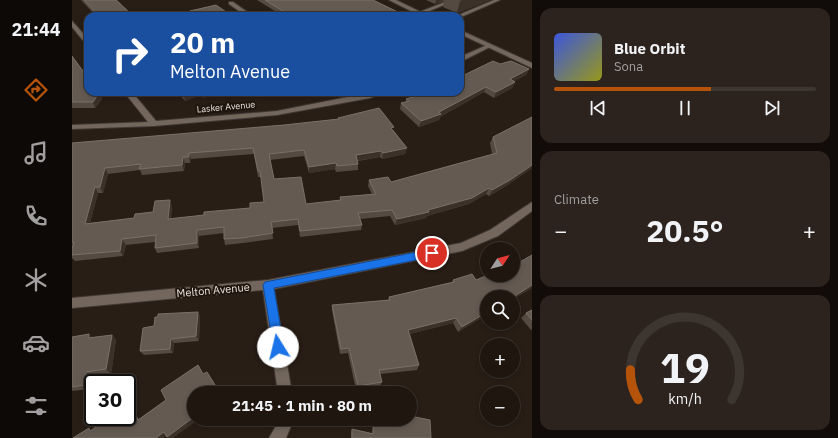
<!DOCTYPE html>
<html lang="en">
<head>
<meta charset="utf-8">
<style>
  body { margin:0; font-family:"IBM Plex Sans",sans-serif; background:#2c231e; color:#f1f3f6; height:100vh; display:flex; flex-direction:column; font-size:15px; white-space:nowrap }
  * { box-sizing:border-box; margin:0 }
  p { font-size:13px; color:#a19f9f }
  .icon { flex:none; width:22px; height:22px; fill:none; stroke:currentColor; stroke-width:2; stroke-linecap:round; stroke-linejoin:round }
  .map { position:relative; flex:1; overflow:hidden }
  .panel { display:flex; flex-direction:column; gap:8px; padding:8px; background:#110c09; width:306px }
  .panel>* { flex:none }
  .hud { position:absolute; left:12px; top:12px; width:380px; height:84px; border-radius:12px; box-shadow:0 2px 6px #0003,0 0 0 1px #3c3530; background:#1a4fa0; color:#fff; overflow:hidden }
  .needle { width:26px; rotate:54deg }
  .controls { position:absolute; left:408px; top:242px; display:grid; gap:8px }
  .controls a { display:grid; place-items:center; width:40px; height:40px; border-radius:50%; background:#1f1610; box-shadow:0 2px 6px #0003,0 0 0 1px #3c3530; font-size:20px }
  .speed { position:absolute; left:12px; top:374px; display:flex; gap:8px; font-size:20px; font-weight:700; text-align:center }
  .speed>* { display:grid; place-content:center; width:52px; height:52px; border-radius:50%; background:#1f1610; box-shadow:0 2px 6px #0003,0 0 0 1px #3c3530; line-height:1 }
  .speed .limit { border:2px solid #111; border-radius:6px; background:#fff; color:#111 }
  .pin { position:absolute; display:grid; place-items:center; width:34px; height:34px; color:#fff; margin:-17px; border:2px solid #fff; border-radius:50%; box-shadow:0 1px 4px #0007 }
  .me { position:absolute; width:44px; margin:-22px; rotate:351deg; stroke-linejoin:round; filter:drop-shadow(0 0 3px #0008) }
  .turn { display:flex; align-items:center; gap:14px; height:84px; padding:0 20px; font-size:18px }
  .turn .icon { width:52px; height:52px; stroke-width:2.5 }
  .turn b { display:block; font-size:28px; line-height:34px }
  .big { font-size:30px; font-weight:700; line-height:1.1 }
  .panel .card { flex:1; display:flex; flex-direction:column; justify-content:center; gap:6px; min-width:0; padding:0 14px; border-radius:12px; background:#2c231e }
  .panel .dial { align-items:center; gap:0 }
  .dial svg { height:104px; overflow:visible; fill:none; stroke:#3c3530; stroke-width:7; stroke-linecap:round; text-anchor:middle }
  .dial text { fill:#f1f3f6; stroke:none }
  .song { display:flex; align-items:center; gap:12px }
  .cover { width:48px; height:48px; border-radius:6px; background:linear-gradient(135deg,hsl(230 70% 55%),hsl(60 70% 35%)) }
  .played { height:4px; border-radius:2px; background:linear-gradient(90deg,#b45309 60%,#3c3530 60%) }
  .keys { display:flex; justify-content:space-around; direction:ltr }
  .heat { display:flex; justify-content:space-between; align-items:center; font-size:22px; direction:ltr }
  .trip { position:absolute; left:115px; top:386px; width:230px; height:40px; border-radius:20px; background:#1f1610; box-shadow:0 2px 6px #0003,0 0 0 1px #3c3530; font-weight:700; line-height:40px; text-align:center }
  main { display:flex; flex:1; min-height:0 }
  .tabs { display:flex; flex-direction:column; width:72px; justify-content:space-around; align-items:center; background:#0c0906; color:#a19f9f }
  .tabs .icon { width:28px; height:28px }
  .tabs .current { color:#b45309 }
  .tabs b { font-size:18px; color:#f1f3f6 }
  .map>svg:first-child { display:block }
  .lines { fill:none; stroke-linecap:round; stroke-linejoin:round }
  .lane-casing { stroke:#413833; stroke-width:2 }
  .street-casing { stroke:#413833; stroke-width:2 }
  .secondary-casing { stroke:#413833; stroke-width:2 }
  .lane { fill:#73675d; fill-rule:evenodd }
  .street { fill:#73675d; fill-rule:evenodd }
  .secondary { fill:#73675d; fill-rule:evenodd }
  .wall { fill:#544a41; fill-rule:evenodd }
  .shaded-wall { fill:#3c3129 }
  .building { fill:#645a52; stroke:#797067; fill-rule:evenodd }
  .route { fill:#1a73e8; stroke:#114b97 }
  .labels { text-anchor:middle; stroke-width:4; stroke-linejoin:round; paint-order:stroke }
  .far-street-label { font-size:9px; fill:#eae3dd; stroke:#1f150d }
  .street-label { font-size:11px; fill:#eae3dd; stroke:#1f150d }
</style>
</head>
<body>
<main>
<nav class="tabs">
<b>21:44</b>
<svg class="icon current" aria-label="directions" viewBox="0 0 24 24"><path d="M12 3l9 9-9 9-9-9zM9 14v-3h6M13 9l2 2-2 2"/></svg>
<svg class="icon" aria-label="music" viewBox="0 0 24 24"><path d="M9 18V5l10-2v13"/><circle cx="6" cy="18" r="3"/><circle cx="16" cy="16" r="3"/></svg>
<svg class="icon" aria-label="phone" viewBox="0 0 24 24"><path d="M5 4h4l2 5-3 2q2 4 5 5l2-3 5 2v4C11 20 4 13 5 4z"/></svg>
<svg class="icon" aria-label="climate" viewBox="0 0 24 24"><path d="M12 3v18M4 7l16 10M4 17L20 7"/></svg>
<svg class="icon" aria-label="car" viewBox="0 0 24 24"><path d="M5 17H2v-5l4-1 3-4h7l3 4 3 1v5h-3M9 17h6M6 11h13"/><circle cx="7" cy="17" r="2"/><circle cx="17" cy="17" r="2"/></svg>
<svg class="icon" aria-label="filters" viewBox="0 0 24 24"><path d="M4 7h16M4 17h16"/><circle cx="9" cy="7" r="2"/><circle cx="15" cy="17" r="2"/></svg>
</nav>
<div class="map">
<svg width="460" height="438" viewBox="0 0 460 438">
  <rect width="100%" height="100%" fill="#291e16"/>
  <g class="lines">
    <g class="lane-casing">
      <path id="lane" d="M378,0H384L350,14L345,13Z
        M422,0H428L389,17L384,16Z"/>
    </g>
    <g class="street-casing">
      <path id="street" d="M157,2H161L181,16H174L157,4Z
        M0,21L16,39V45L14,44L0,27Z
        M415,45L420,46L388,62V57Z
        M52,92H60L84,121L205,111L301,92H312L298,98L205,115L82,126L0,129V125L76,122Z
        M460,202V211L426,236L390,251L202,289L220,393H206L191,290L0,308V298L196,280L389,243L418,230Z
        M208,419H222L214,438H197Z"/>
    </g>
    <g class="secondary-casing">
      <path id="secondary" d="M317,0H324L357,16H349Z
        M388,30L460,63V68L388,34Z"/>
    </g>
    <use href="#lane" class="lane"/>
    <use href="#street" class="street"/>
    <use href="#secondary" class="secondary"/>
  </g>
  <path class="wall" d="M9,0H47H45L61,16H24Z
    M185,0H301L334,16H211Z
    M354,0H418L385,13L371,7L372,1L363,4Z
    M118,11L160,16H119Z
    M0,56L27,93L30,99L23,108H0Z
    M457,69L454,75L442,81L443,82L440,88L422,98L412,92L368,117L367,120L347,127L328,109L329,103L334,102V99L357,92Z
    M94,92H146L131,98L129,95L113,101L108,95L98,97Z
    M180,92H223L180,96Z
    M460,117V168L434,186L417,196L414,194L397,204L355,216L354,218L323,225L318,216L288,219L290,225L289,230L228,237L226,225L200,228L201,239L171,243L153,245L152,239V233L127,236V248L85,253L83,248V242L54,245L51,256L3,261L0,258V143L212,125L266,119V118L322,131L335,148L333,154L310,159L308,157L286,161V170L264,172L263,169L237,173L232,156L198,160L202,179L234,204L268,200V197L300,194L296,186L297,180L319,182L420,154L418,143L421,137ZM182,154L186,177H189L192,202L178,208L132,215L99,219L100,206L62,218L18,223L26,193H31L36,174L68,170L70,175L112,171L113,163H118L119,159Z
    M381,280H404L460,288L441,299V297L386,332L381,323L338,334L347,365L345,370L308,374L310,382L308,386L284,390L276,353L268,354L260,310V305L316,300L317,297L380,282Z
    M460,310V329L459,330L449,318L454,313Z
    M126,312L128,317L127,341L102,343L101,353L72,355L68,351L82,326Z
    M17,334L20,338L40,335L44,340L39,374L19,376L17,389L0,391V337Z
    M301,419H338L359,438H279V433L280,429L300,433Z"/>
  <path class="shaded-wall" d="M364,0H372L363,4Z
    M390,0H418L385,13L388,1Z
    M457,69L454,75L435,85L438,79Z
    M443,82L440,88L422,98L424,92Z
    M414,87L412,92L368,117L367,120L347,127L349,121L367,112Z
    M97,92H107L108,95L98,97Z
    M119,92H128L129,95L113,101L112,95Z
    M130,92H146L131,98Z
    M27,93L30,99L23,108L21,102Z
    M335,148L333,154L310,159L311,153Z
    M309,151L308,157L283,161L284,155Z
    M117,153L119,159L118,163L117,157Z
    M111,157L113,163L112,171L110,165Z
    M264,163L263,169L237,173V167Z
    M460,165V168L434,186L417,196L420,190Z
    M33,168L36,174L31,193L28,187Z
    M23,187L26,193L16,230L13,224Z
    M417,188L414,194L397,204L355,216L354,218L323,225L325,219L356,210Z
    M98,200L100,206L98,225L96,219Z
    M125,230L127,236V248L125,243Z
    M50,239L54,245L51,256L48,251Z
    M460,285V288L441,299V297Z
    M126,312L128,317L127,341L124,336Z
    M415,312V315L386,332L390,327Z
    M384,318L381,323L334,335L336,330Z
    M17,334L22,339L16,338Z
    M40,335L44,340L39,374L34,369Z
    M99,339L102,343L101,353L98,349Z
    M14,372L19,376L17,389L12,385Z
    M57,411L62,415L65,421L60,418Z
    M122,417V419H127L101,438H96L95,437Z
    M92,432L96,435L92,438H84Z"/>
  <path class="building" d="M12,0H44L61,16H27Z
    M193,0H301L334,16H219Z
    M144,5L160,16H124L118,11Z
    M0,56L16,78V92H26L27,93L21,102H0Z
    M421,61L428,64L439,61L457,69L438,79L443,82L424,92L414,87L367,112L369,114L349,121L329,103L337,101L334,99L357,92H388V77Z
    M109,92H119L112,95Z
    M307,108L322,127L319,128L335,148L311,153L309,151L284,155L286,164L265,166L264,163L237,167L232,150L197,154L202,179L229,177L234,204L269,200L268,197L304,194L297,180L316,177L319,182L425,153L421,137L460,117V165L438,180L420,190L417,188L400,198L356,210L357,212L325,219L320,210L286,213L290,225L228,231L226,219L199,222L201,233L170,238L152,239V227L125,230V243L83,248L84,235L50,239L48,251L0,255V249L2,242H0V143L212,125L267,119L266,118ZM181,148L186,171H188L192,202L178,203V208L132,212V215L96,219L98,200L83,201L81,212L63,214L62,218L13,224L23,187H28L33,168L69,164L67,169L110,165L111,157H117V153Z
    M460,255V285L441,297H415V312L390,327L384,318L336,330L347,365L307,370L310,382L286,386L277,348L269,349L260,305L318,300L317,297L382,282L381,280L400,274L404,280L416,275H441V266Z
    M460,310V320L454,313Z
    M126,312L124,336L99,339L98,349L68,351L71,328L82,326L83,317H86V314Z
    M17,334L16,338L40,335L34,369L14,372L12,385L0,387V337Z
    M126,365L131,374L135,372L148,393H122V417L95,437L92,432L84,438H1L17,428L18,431L39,417H55V413L57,411L60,418L64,415L66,420L94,400L89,390Z
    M338,416L358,420L359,438H280V429L301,434L302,419H338Z"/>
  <path class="route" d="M360,249L363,250L365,253L363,256L360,257L202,288L212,347L210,351L206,352L202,351L191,285L193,282Z"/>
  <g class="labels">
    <g class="far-street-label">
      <text transform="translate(154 107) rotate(-5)" y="3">Lasker Avenue</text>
    </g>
    <g class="street-label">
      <text transform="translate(141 290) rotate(-5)" y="4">Melton Avenue</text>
    </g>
  </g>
</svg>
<div class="controls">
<a><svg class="needle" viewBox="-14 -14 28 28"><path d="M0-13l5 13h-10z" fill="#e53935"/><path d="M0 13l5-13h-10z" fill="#a19f9f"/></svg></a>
<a><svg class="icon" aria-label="search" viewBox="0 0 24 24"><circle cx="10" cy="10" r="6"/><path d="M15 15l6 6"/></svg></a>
<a>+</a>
<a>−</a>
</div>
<div class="speed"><div class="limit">30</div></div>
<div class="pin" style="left:360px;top:253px;background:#d93025"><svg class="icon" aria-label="arrive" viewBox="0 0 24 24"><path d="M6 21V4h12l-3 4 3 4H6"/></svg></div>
<svg class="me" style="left:206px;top:347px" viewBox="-20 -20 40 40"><circle r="19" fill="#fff"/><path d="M0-13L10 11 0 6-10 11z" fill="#1a73e8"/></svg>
<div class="trip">21:45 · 1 min · 80 m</div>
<div class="hud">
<div class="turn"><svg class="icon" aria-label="right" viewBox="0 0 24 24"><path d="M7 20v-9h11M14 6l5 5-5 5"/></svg><div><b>20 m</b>Melton Avenue</div></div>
</div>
</div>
<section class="panel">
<div class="card">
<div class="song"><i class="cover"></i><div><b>Blue Orbit</b><p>Sona</p></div></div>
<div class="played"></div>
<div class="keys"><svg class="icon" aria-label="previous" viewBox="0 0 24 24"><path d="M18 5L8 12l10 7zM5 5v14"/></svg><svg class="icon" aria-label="pause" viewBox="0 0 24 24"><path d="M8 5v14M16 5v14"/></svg><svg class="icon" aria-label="next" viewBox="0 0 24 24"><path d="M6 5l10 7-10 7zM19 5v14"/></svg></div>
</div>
<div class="card"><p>Climate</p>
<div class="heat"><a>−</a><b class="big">20.5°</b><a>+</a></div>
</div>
<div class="card dial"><svg viewBox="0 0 100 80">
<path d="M14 69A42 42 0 1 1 86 69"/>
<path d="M14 69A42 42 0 0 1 8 46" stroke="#b45309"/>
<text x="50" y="56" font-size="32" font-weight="700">19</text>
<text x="50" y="72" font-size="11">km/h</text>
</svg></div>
</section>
</main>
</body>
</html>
